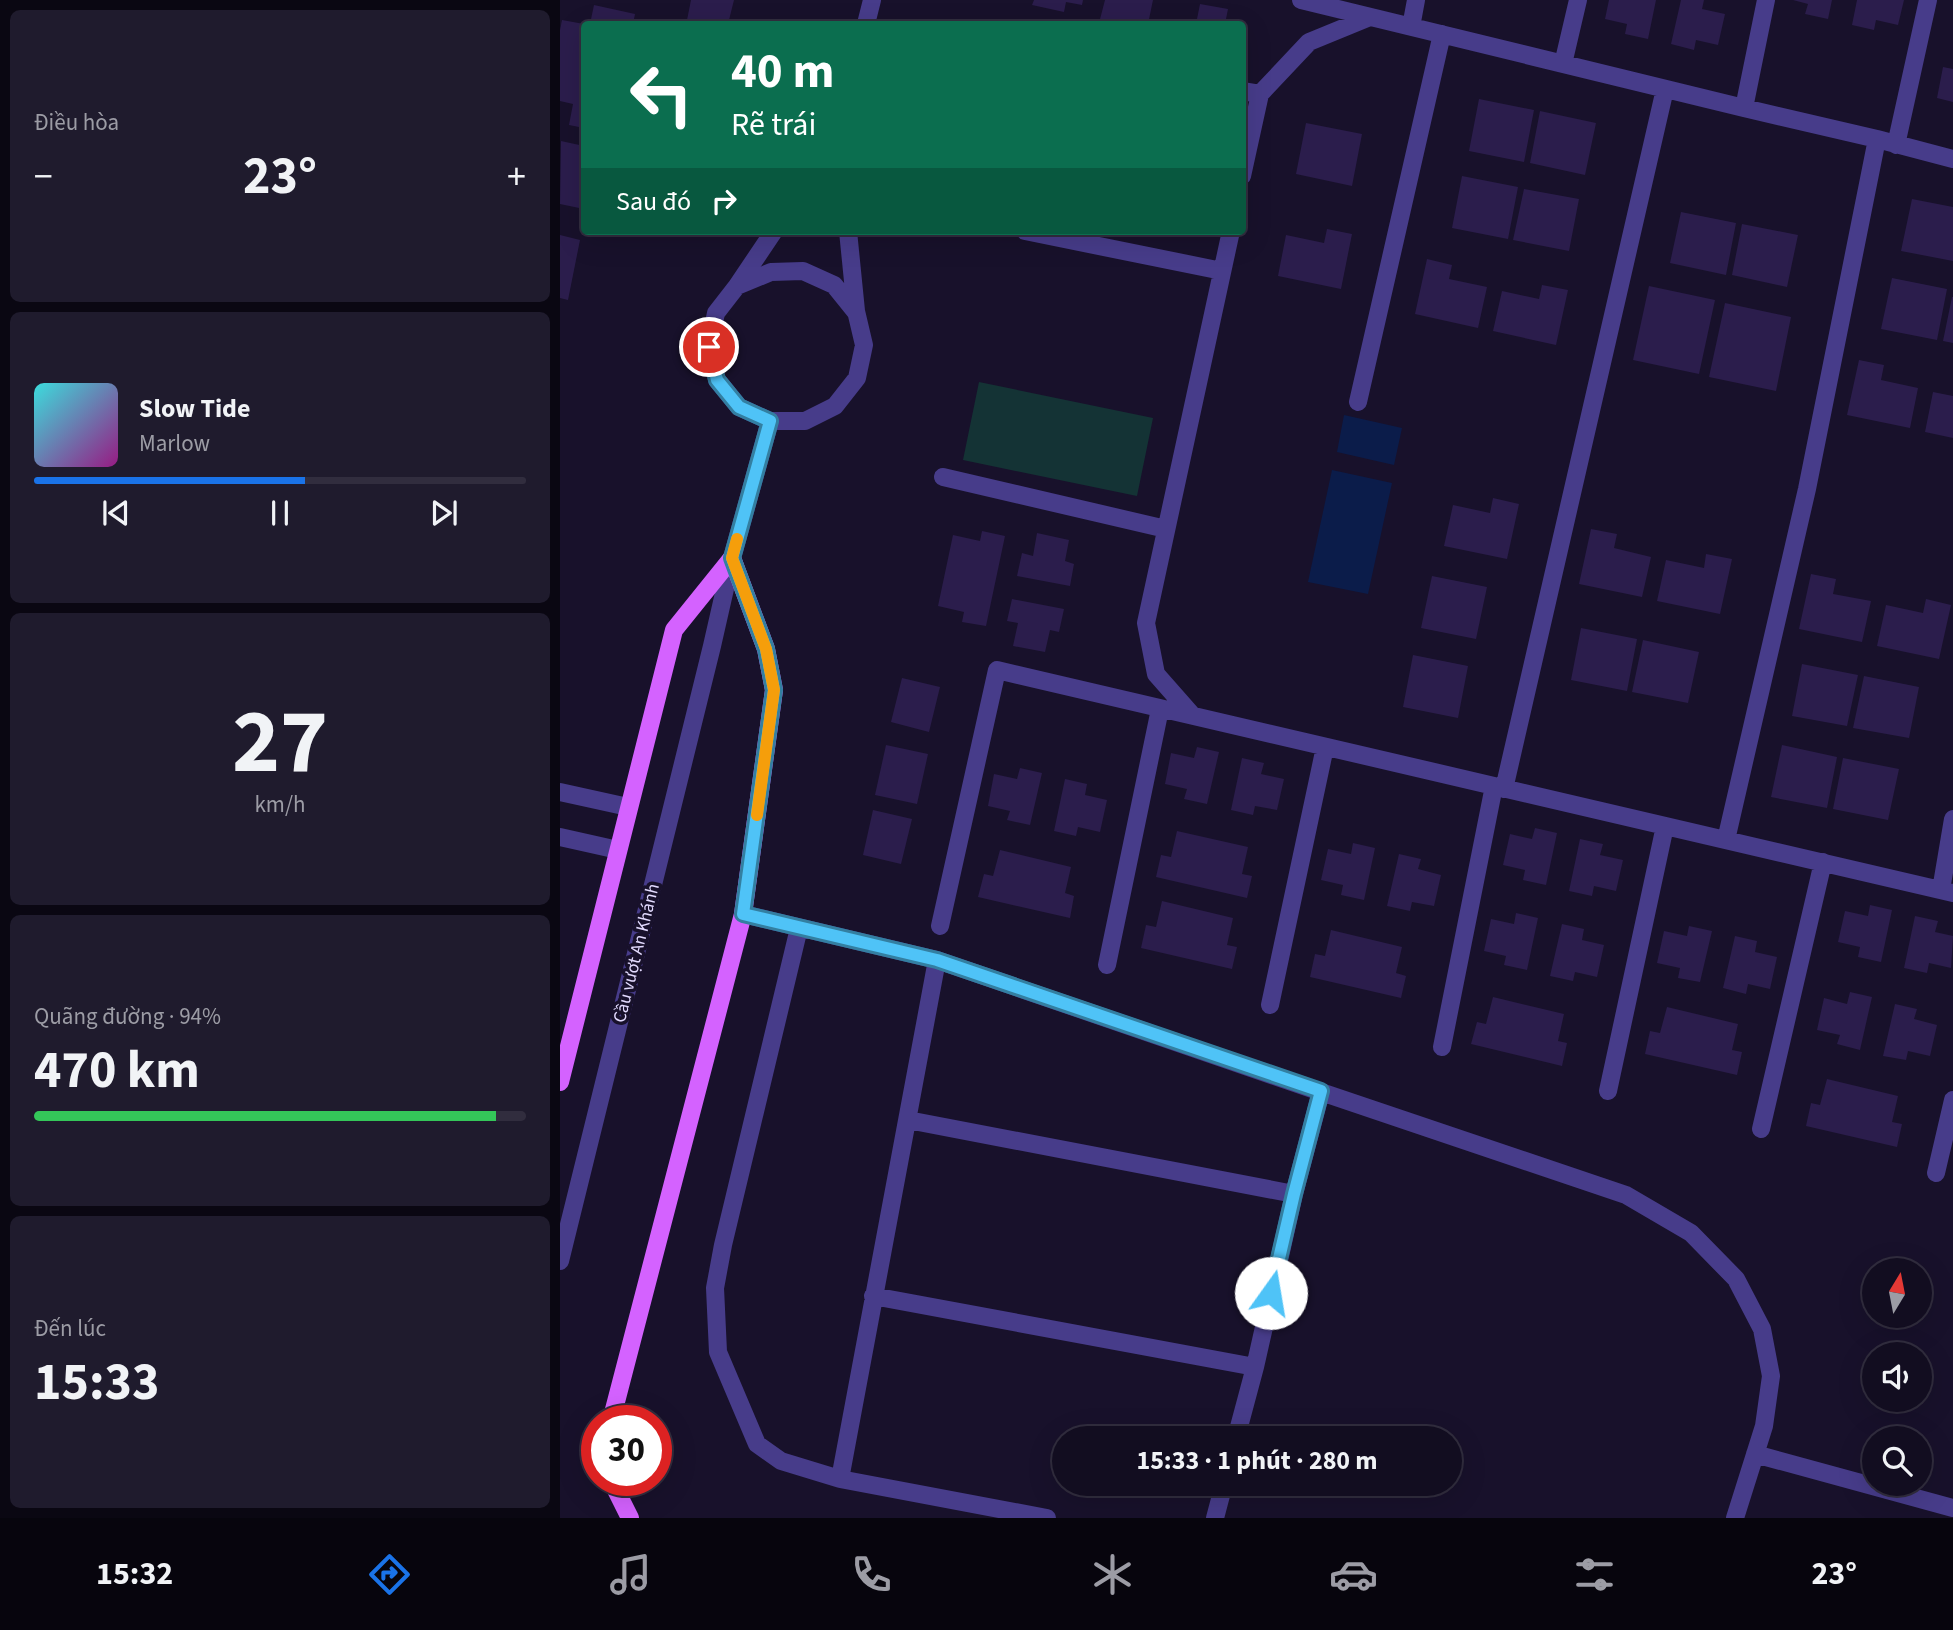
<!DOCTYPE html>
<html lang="vi">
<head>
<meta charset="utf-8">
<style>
  body { margin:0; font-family:"Source Sans 3",sans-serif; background:#1f1b2d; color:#f1f3f6; height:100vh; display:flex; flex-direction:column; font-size:26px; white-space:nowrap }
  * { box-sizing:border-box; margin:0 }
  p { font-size:23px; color:#9c9ca5 }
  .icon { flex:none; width:38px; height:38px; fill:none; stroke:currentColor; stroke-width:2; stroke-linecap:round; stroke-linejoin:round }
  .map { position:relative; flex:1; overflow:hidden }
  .sheet { display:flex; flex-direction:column; gap:10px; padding:10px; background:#0a0712; width:560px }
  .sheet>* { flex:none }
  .banner { position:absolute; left:21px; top:21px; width:665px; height:214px; border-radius:7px; box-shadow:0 7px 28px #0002,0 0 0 2px #312d3e; background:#0b6e4f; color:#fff; overflow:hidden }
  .needle { width:46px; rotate:10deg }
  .controls { position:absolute; left:1302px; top:1258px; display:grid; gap:14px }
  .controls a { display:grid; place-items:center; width:70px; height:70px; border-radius:50%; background:#120d20; box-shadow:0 7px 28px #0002,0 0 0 2px #312d3e; font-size:35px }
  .speed { position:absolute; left:21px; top:1405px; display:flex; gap:14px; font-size:35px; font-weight:700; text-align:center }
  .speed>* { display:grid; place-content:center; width:91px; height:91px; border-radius:50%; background:#120d20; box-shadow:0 7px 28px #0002,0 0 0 2px #312d3e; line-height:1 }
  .speed .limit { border:10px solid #d22; background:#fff; color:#111 }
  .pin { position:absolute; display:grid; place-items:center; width:60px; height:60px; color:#fff; margin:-30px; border:4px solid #fff; border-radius:50%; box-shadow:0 2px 7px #0007 }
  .me { position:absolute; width:77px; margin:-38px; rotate:13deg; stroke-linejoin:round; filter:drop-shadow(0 0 5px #0008) }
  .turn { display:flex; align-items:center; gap:24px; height:147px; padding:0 35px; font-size:32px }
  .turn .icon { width:91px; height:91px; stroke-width:2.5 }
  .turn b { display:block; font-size:49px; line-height:60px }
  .then { display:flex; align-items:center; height:66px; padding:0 35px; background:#0003; gap:14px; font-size:26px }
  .big { font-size:52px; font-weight:700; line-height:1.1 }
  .sheet .tile { flex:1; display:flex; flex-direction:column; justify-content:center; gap:10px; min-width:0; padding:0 24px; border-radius:10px; background:#1f1b2d }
  .sheet .dial { align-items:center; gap:0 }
  .dial b { font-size:91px; line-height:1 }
  .song { display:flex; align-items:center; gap:21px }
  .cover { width:84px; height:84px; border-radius:10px; background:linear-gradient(135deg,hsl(180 70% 55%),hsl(310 70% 35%)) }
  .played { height:7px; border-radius:4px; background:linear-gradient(90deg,#1a73e8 55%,#312d3e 55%) }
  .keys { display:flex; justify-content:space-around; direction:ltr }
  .heat { display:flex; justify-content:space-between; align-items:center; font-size:38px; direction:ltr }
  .charge { height:10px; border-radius:5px; background:linear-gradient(90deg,#34c759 94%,#312d3e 0) }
  .trip { position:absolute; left:492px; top:1426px; width:410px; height:70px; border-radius:35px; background:#120d20; box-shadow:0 7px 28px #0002,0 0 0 2px #312d3e; font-weight:700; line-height:70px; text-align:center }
  .tabs { display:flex; height:112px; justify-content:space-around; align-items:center; background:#07050d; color:#9c9ca5 }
  .tabs .icon { width:49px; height:49px }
  .tabs .current { color:#1a73e8 }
  .tabs b { font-size:32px; color:#f1f3f6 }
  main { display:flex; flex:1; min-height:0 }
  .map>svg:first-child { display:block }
  .green { fill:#143335 }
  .water { fill:#0b1c4a }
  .building { fill:#2b1d4c }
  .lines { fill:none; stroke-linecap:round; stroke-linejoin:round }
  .minor { stroke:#473c8a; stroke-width:18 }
  .major { stroke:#d462ff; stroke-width:18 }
  .route-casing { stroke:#337fa1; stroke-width:18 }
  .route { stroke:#4fc3f7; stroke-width:12 }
  .slow { stroke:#f59e0b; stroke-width:12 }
  .labels { text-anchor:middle; stroke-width:7; stroke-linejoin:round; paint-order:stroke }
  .street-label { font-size:18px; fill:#e3dbff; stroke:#18112b }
</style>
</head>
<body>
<main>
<section class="sheet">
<div class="tile"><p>Điều hòa</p>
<div class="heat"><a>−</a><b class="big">23°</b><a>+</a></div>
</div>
<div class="tile">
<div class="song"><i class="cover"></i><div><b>Slow Tide</b><p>Marlow</p></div></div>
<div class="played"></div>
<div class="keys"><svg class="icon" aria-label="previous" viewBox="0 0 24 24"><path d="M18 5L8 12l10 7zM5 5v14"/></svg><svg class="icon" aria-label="pause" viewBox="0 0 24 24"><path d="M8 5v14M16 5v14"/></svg><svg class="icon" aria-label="next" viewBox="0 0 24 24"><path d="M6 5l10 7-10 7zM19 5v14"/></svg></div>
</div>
<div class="tile dial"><b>27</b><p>km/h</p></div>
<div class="tile"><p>Quãng đường · 94%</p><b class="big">470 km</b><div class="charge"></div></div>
<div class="tile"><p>Đến lúc</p><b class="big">15:33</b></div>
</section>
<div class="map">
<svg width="1393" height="1518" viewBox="0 0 1393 1518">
  <rect width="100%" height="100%" fill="#18112b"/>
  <path class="green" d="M419,382L593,418L577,496L403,460Z"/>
  <path class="water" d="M784,415L842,428L834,465L777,452Z
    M772,470L832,483L808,594L748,582Z"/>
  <path class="building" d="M131,0H174L168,24H148L127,20Z
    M474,0H523L522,5L506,2L504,12L472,5Z
    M545,0H593L588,24L539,23Z
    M1049,0H1096L1088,39L1065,34L1067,24L1045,19Z
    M1121,0H1144L1142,9L1165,14L1158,45L1136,40L1134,50L1111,44Z
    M1233,0H1272L1268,19L1245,14L1248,4Z
    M1297,0H1344L1338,25L1316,20L1314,30L1292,25Z
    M640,4L668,9L665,24H636Z
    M34,5L75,14L73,24H30Z
    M2,20L24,24V128L9,125L13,104L0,101V30Z
    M1383,67L1393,69V102L1377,98Z
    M919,99L974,110L964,162L909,151Z
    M980,111L1036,123L1025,175L970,163Z
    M746,123L802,134L792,186L736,174Z
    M1,141L24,146V209L0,204Z
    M902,176L958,187L948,239L892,228Z
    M964,189L1019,199L1009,251L953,240Z
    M1352,199L1393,207V261L1341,251Z
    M1121,212L1176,223L1166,275L1110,263Z
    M1182,224L1238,235L1227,287L1172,275Z
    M767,229L792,234L781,289L718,276L726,235L764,243Z
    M0,235L20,240L8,300L0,298Z
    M867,259L892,265L889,279L927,287L918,328L855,314Z
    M1332,278L1387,289L1377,340L1321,329Z
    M982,285L1008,290L996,345L933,331L942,291L979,299Z
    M1089,286L1155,300L1139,374L1073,360Z
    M1392,297H1393V343L1383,341Z
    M1165,303L1231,317L1216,391L1149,377Z
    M1299,360L1324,365L1321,380L1358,388L1350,428L1287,415Z
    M1373,392L1393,396V438L1365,432Z
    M933,498L959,504L947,559L884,546L893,505L930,513Z
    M1031,529L1057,534L1054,548L1091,557L1082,597L1019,584Z
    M422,531L445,536L426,626L402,622L404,612L378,606L393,535L420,541Z
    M477,533L509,540L505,561L514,564L510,586L457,576L462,553L473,556Z
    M1146,554L1172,559L1160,614L1097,601L1106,560L1144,568Z
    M1251,574L1276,579L1273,594L1311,601L1302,642L1239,629Z
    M872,576L927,587L916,639L861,628Z
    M452,599L504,609L499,632L490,630L485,652L453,646L458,623L447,621Z
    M1366,599L1391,605L1379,659L1317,646L1326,605L1363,613Z
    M1021,628L1077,639L1067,691L1011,680Z
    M1083,640L1139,652L1128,703L1072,692Z
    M853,655L908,666L898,718L843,707Z
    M1242,664L1298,675L1287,726L1232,716Z
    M1304,676L1359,687L1349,738L1293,728Z
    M342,678L380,687L369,732L331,722Z
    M326,745L368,754L357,804L315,795Z
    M1222,745L1277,757L1267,808L1211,797Z
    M637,747L659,752L647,804L624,799L627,789L605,784L611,753L634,758Z
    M682,758L704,763L701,774L724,779L717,810L695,806L693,815L671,810Z
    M1283,758L1339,769L1328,820L1273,809Z
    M460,768L482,773L470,825L447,820L450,811L428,806L434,774L457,779Z
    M505,779L527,784L525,795L547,800L540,832L518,827L516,836L494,831Z
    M313,810L352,819L341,864L303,855Z
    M975,828L997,833L986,885L963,880L965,870L943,865L950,834L972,839Z
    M617,831L688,847L682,874L692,876L687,898L596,877L601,855L611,857Z
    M1020,839L1043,844L1040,855L1063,860L1056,891L1034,886L1032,896L1009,891Z
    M793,843L815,848L804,900L781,895L783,885L761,880L768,849L791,854Z
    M440,850L511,867L505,893L514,896L510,918L418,897L424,874L433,876Z
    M839,854L861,859L858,869L881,875L874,906L852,902L850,911L827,906Z
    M602,901L673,918L667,945L677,947L672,969L581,948L586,925L596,927Z
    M1310,905L1332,910L1321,962L1298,957L1300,947L1278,942L1285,911L1308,916Z
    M956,913L978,918L967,970L944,965L946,956L924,951L931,919L954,924Z
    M1355,916L1378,921L1375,932L1393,936L1391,968L1369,963L1367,973L1344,968Z
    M1002,924L1024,929L1022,940L1044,945L1037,977L1015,972L1013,981L990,976Z
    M1129,926L1152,931L1140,982L1118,978L1120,968L1097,963L1104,931L1127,936Z
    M771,930L842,947L836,973L846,976L841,998L750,977L755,954L765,956Z
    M1175,936L1197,941L1195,952L1217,957L1210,989L1188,984L1186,994L1163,988Z
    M1290,992L1312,997L1300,1050L1277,1044L1280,1035L1257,1030L1264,998L1287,1004Z
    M933,997L1004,1014L998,1041L1007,1043L1002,1066L911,1044L917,1022L926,1024Z
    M1335,1004L1357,1009L1354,1019L1377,1025L1370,1056L1348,1051L1346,1060L1323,1056Z
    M1107,1007L1178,1024L1172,1050L1182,1052L1177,1075L1085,1054L1090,1031L1100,1033Z
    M1267,1079L1338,1096L1332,1122L1342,1124L1337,1147L1246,1126L1251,1103L1260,1105Z"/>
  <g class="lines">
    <path class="minor" d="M741,0L1184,108L1317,139L1393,159
      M306,24L312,0
      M851,27L856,0
      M1003,64L1018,0
      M682,91L700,94
      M1184,108L1206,0
      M1336,145L1368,0
      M682,176L700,94L749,42L810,17
      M214,231L177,286L156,313L149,347L157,380L179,407L210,421H245L275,406L297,378L304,345L296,311L288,231
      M465,231L662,271
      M177,286L211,272L243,271L274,285L295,311
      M798,402L882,34
      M383,477L606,529
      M633,716L596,674L586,623L671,231
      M944,789L1105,89
      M0,792L68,807
      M0,837L58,850
      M1166,840L1247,489L1317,139
      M1381,890L1393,819
      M183,914L377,960L761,1092L734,1194L695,1367L676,1438
      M380,926L437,670L1393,893
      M239,928L163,1245L155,1288L158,1352L197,1444L221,1461L280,1479
      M377,960L280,1479L487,1518
      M547,965L600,709
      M710,1005L765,747
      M882,1047L934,786
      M1048,1091L1105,826
      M761,1092L1066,1195L1131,1233L1176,1279L1202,1329L1211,1376L1204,1426L1175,1518
      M348,1120L734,1194
      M1201,1129L1263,862
      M1376,1173L1393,1100
      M0,1261L152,646L172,558L210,421
      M313,1296L695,1367
      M1195,1454L1393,1508
      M655,1518L664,1484"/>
    <path class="major" d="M0,1082L114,630L172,558L206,649L214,690L183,914L51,1421
      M51,1480L70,1518"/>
  </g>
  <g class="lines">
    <g class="route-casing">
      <path id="route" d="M149,347L157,380L179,407L210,421L172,558L206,649L214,690L183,914L377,960L761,1091L734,1194L711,1293"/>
    </g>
    <use href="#route" class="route"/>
    <path class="slow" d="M177,539L172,558L206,649L214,690L197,815"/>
  </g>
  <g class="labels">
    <g class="street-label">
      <text transform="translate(76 953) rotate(-76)" y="6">Cầu vượt An Khánh</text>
    </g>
  </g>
</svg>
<div class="controls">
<a><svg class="needle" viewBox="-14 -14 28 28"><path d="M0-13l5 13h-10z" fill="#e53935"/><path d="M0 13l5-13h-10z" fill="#9c9ca5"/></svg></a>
<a><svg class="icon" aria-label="sound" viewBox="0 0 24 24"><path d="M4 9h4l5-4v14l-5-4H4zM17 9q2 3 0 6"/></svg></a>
<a><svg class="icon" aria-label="search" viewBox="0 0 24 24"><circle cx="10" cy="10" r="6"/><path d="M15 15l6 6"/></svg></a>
</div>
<div class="speed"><div class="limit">30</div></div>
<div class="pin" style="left:149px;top:347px;background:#d93025"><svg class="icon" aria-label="arrive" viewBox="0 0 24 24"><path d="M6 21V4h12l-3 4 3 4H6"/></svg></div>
<svg class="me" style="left:711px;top:1293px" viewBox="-20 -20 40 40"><circle r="19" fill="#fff"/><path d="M0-13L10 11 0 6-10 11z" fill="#4fc3f7"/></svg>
<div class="trip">15:33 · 1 phút · 280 m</div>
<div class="banner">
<div class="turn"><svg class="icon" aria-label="left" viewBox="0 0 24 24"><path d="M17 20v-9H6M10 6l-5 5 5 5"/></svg><div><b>40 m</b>Rẽ trái</div></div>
<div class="then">Sau đó<svg class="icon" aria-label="right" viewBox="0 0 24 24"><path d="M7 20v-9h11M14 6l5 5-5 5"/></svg></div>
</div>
</div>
</main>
<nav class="tabs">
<b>15:32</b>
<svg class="icon current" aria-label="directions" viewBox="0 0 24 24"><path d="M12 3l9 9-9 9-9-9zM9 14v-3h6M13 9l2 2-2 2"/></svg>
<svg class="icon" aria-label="music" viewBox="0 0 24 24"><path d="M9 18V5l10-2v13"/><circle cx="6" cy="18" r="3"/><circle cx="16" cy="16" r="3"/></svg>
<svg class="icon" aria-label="phone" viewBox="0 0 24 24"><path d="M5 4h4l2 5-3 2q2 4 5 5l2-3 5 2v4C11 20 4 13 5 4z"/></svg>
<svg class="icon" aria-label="climate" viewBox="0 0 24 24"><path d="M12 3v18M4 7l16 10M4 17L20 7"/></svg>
<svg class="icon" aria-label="car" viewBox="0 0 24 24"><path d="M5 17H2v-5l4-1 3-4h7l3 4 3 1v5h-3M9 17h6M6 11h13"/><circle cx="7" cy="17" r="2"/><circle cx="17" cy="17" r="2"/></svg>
<svg class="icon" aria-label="filters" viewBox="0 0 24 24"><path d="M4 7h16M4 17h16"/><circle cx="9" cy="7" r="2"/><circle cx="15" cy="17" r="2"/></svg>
<b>23°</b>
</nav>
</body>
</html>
